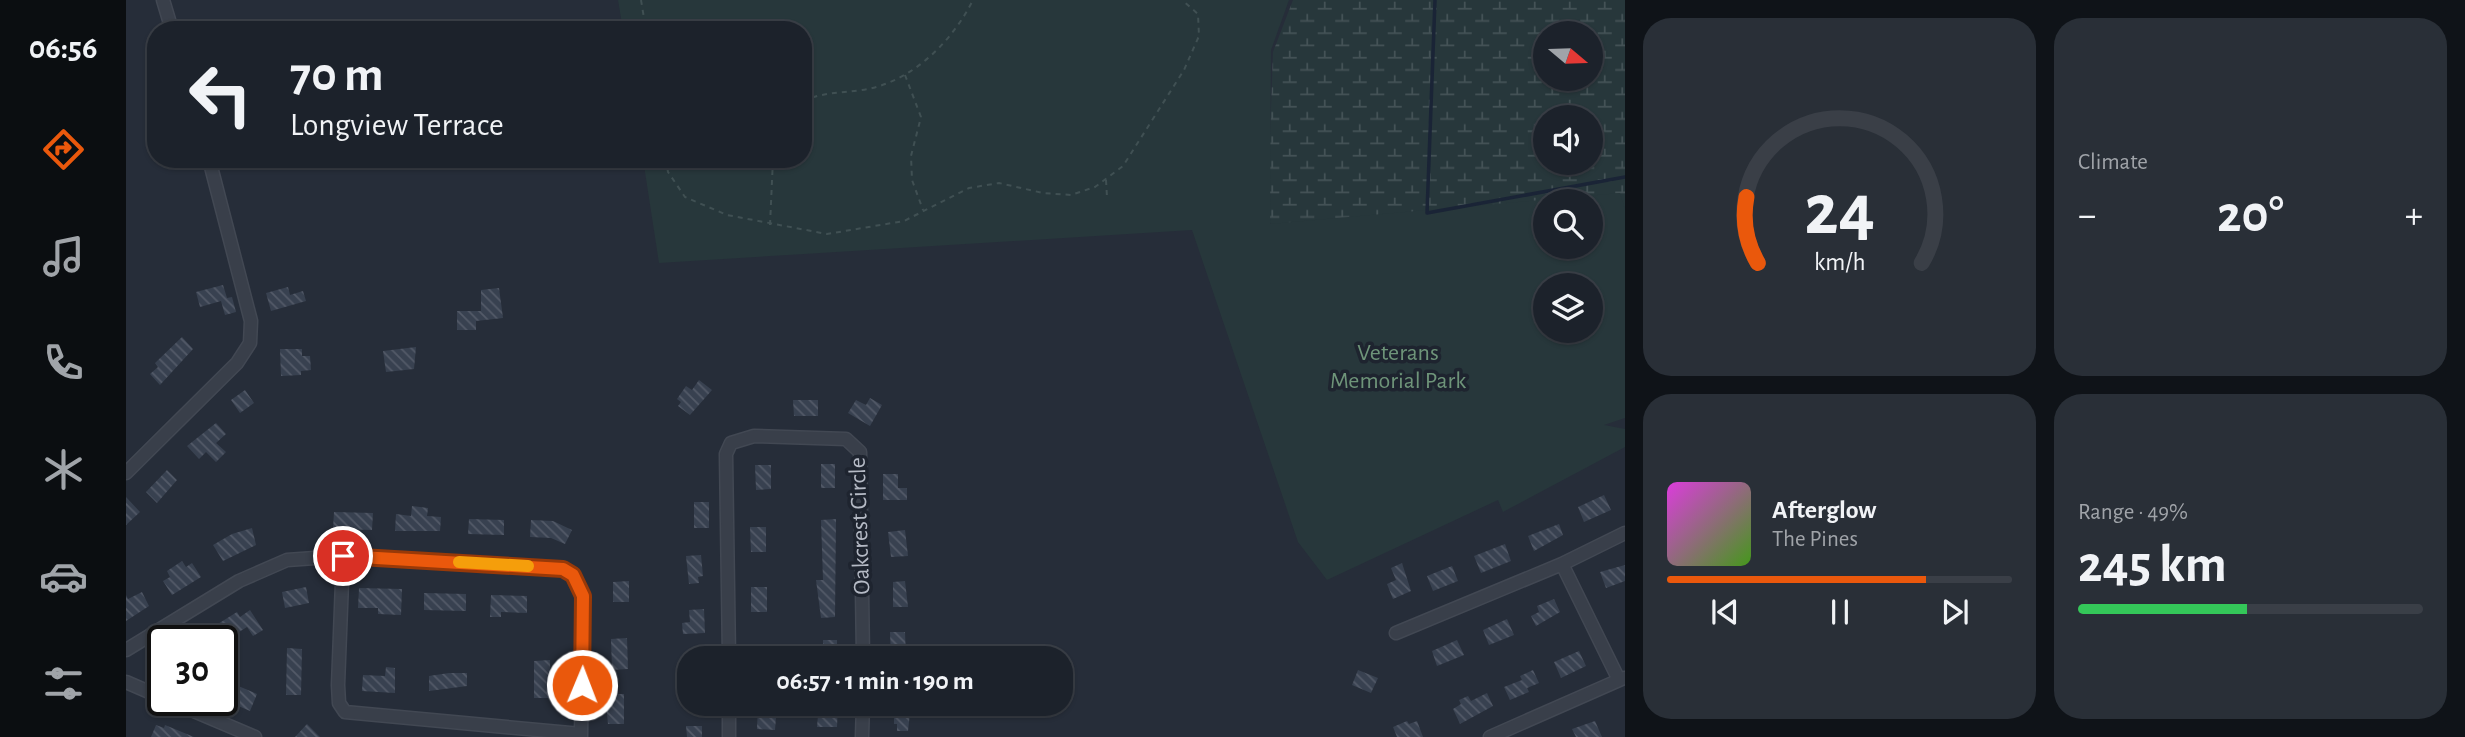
<!DOCTYPE html>
<html lang="en">
<head>
<meta charset="utf-8">
<style>
  body { margin:0; font-family:"Alegreya Sans",sans-serif; background:#292f37; color:#f1f3f6; height:100vh; display:flex; flex-direction:column; font-size:26px; white-space:nowrap }
  * { box-sizing:border-box; margin:0 }
  p { font-size:23px; color:#a0a4a9 }
  .icon { flex:none; width:38px; height:38px; fill:none; stroke:currentColor; stroke-width:2; stroke-linecap:round; stroke-linejoin:round }
  .map { position:relative; flex:1; overflow:hidden }
  .details { display:flex; flex-direction:column; gap:18px; padding:18px; background:#0f1318; width:840px }
  .details>* { flex:none }
  .top-card { position:absolute; left:21px; top:21px; width:665px; height:147px; border-radius:28px; box-shadow:0 2px 5px #0004,0 0 0 2px #3a3f47; background:#1c222b; color:#f1f3f6; overflow:hidden }
  .needle { width:46px; rotate:109deg }
  .fabs { position:absolute; left:1407px; top:21px; display:grid; gap:14px }
  .fabs a { display:grid; place-items:center; width:70px; height:70px; border-radius:50%; background:#1c222b; box-shadow:0 2px 5px #0004,0 0 0 2px #3a3f47; font-size:35px }
  .speed { position:absolute; left:21px; top:625px; display:flex; gap:14px; font-size:35px; font-weight:700; text-align:center }
  .speed>* { display:grid; place-content:center; width:91px; height:91px; border-radius:50%; background:#1c222b; box-shadow:0 2px 5px #0004,0 0 0 2px #3a3f47; line-height:1 }
  .speed .limit { border:4px solid #111; border-radius:10px; background:#fff; color:#111 }
  .pin { position:absolute; display:grid; place-items:center; width:60px; height:60px; color:#fff; margin:-30px; border:4px solid #fff; border-radius:50%; box-shadow:0 2px 7px #0007 }
  .me { position:absolute; width:77px; margin:-38px; rotate:1deg; stroke-linejoin:round; filter:drop-shadow(0 0 5px #0008) }
  .turn { display:flex; align-items:center; gap:24px; height:147px; padding:0 28px; font-size:32px }
  .turn .icon { width:91px; height:91px; stroke-width:2.5 }
  .turn b { display:block; font-size:49px; line-height:60px }
  .big { font-size:52px; font-weight:700; line-height:1.1 }
  .details .widget { flex:1; display:flex; flex-direction:column; justify-content:center; gap:10px; min-width:0; padding:0 24px; border-radius:28px; background:#292f37 }
  .details .dial { align-items:center; gap:0 }
  .dial svg { height:182px; overflow:visible; fill:none; stroke:#3a3f47; stroke-width:7; stroke-linecap:round; text-anchor:middle }
  .dial text { fill:#f1f3f6; stroke:none }
  .song { display:flex; align-items:center; gap:21px }
  .cover { width:84px; height:84px; border-radius:10px; background:linear-gradient(135deg,hsl(300 70% 55%),hsl(100 70% 35%)) }
  .played { height:7px; border-radius:4px; background:linear-gradient(90deg,#ea580c 75%,#3a3f47 75%) }
  .keys { display:flex; justify-content:space-around; direction:ltr }
  .heat { display:flex; justify-content:space-between; align-items:center; font-size:38px; direction:ltr }
  .charge { height:10px; border-radius:5px; background:linear-gradient(90deg,#34c759 49%,#3a3f47 0) }
  .details .tiles { flex:1; display:grid; gap:18px; grid-template-columns:repeat(2,1fr) }
  .trip { position:absolute; left:551px; top:646px; width:396px; height:70px; border-radius:28px; background:#1c222b; box-shadow:0 2px 5px #0004,0 0 0 2px #3a3f47; font-weight:700; line-height:70px; text-align:center }
  main { display:flex; flex:1; min-height:0 }
  .tabs { display:flex; flex-direction:column; width:126px; justify-content:space-around; align-items:center; background:#0b0e11; color:#a0a4a9 }
  .tabs .icon { width:49px; height:49px }
  .tabs .current { color:#ea580c }
  .tabs b { font-size:32px; color:#f1f3f6 }
  .map>svg:first-child { display:block }
  .wetland { fill:url(#wetland-marsh); fill-rule:evenodd }
  .green { fill:#27373b; fill-rule:evenodd }
  .lines { fill:none; stroke-linecap:round; stroke-linejoin:round }
  .stream { stroke:#1a2436; stroke-width:3.5 }
  .building { fill:url(#building-back-hatch) }
  .minor-casing { stroke:#424853; stroke-width:15 }
  .path { stroke:#405053; stroke-width:2; stroke-dasharray:5 5; stroke-linecap:butt }
  .minor { stroke:#393f4a; stroke-width:12 }
  .route-casing { stroke:#983908; stroke-width:18 }
  .route { stroke:#ea580c; stroke-width:12 }
  .slow { stroke:#f59e0b; stroke-width:12 }
  .labels { text-anchor:middle; stroke-width:7; stroke-linejoin:round; paint-order:stroke }
  .park-label { font-size:24px; fill:#6e9479; stroke:#1e242f }
  .street-label { font-size:24px; fill:#b5bac5; stroke:#1e242f }
</style>
</head>
<body>
<main>
<nav class="tabs">
<b>06:56</b>
<svg class="icon current" aria-label="directions" viewBox="0 0 24 24"><path d="M12 3l9 9-9 9-9-9zM9 14v-3h6M13 9l2 2-2 2"/></svg>
<svg class="icon" aria-label="music" viewBox="0 0 24 24"><path d="M9 18V5l10-2v13"/><circle cx="6" cy="18" r="3"/><circle cx="16" cy="16" r="3"/></svg>
<svg class="icon" aria-label="phone" viewBox="0 0 24 24"><path d="M5 4h4l2 5-3 2q2 4 5 5l2-3 5 2v4C11 20 4 13 5 4z"/></svg>
<svg class="icon" aria-label="climate" viewBox="0 0 24 24"><path d="M12 3v18M4 7l16 10M4 17L20 7"/></svg>
<svg class="icon" aria-label="car" viewBox="0 0 24 24"><path d="M5 17H2v-5l4-1 3-4h7l3 4 3 1v5h-3M9 17h6M6 11h13"/><circle cx="7" cy="17" r="2"/><circle cx="17" cy="17" r="2"/></svg>
<svg class="icon" aria-label="filters" viewBox="0 0 24 24"><path d="M4 7h16M4 17h16"/><circle cx="9" cy="7" r="2"/><circle cx="15" cy="17" r="2"/></svg>
</nav>
<div class="map">
<svg width="1499" height="737" viewBox="0 0 1499 737">
  <defs>
    <pattern id="wetland-marsh" width="20" height="14" patternUnits="userSpaceOnUse" patternTransform="scale(1.75)"><rect width="20" height="14" fill="#27373b"/><path d="M1 5h8M5 5V1M11 12h8M15 12V8" fill="none" stroke="#445256"/></pattern>
    <pattern id="building-back-hatch" width="6" height="6" patternUnits="userSpaceOnUse" patternTransform="scale(1.75)"><rect width="6" height="6" fill="#384150"/><path d="M-1 5l2 2M0 0l6 6M5-1l2 2" fill="none" stroke="#535a68"/></pattern>
  </defs>
  <rect width="100%" height="100%" fill="#262d39"/>
  <path class="wetland" d="M1167,0H1499V402L1339,425L1141,220L1147,52ZM1419,33H1465V79H1419ZM1419,117H1465V163H1419ZM1419,201H1465V247H1419ZM1419,285H1465V331H1419Z"/>
  <path class="green" d="M492,0H1163L1145,50L1144,224L1494,193L1499,210V418L1478,425L1499,429V447L1377,512L1372,500L1201,580L1172,542L1066,230L533,263L517,159H677V30H497ZM1419,201H1465V247H1419ZM1419,285H1465V331H1419Z"/>
  <g class="lines">
    <path class="stream" d="M1309,0L1301,213L1499,177"/>
  </g>
  <path class="building" d="M97,285L101,298L106,297L110,312L99,315L95,301L74,307L70,292Z
    M162,287L164,295L177,291L180,301L145,311L140,293Z
    M373,288L377,318L350,321V330H331V311H355V290Z
    M56,337L67,349L34,385L24,374L32,367L29,363Z
    M290,347L288,369L260,372L257,351Z
    M154,349H176V356H184L185,370L175,371V375L155,376Z
    M573,380L586,390L564,415L552,406L555,402L551,399L560,386L566,390Z
    M119,390L128,403L114,413L105,400Z
    M744,398L756,405L744,426L722,413L730,400L740,405Z
    M667,400H692V416H668Z
    M90,423L100,434L90,443L100,452L90,462L80,452L73,459L61,446Z
    M695,464H709V488H695Z
    M629,465H645V489L630,490Z
    M41,470L51,480L31,503L20,492Z
    M757,474H772V488H781V500H757Z
    M1478,495L1485,510L1458,522L1452,507Z
    M0,497L14,512L0,525Z
    M568,502H583V528H568Z
    M286,506L302,508L301,516L315,517L314,531H269L270,514L285,516Z
    M208,512L247,513L246,530L207,529Z
    M343,519L378,520V535L342,534Z
    M710,519L709,617L695,618L690,580H697L695,520Z
    M405,520L427,521L446,530L439,544L425,538L404,537Z
    M1433,524L1437,535L1408,551L1402,536Z
    M624,527H640V552H625Z
    M126,528L130,545L97,561L87,545L106,534Z
    M779,530L782,556L765,557L762,532Z
    M1379,544L1385,561L1355,573L1348,556Z
    M575,555L577,576L572,577L573,583L563,584L560,556Z
    M56,561L60,567L66,563L75,577L46,595L37,581L44,577L41,571Z
    M1276,563L1285,591L1267,599L1261,584L1270,580L1265,568Z
    M1499,565V581L1480,588L1474,572Z
    M1326,566L1332,581L1307,591L1301,576Z
    M503,581V602H487V582Z
    M779,581L782,607H767V582Z
    M180,587L183,603L159,608L156,592Z
    M625,587H641V612H625Z
    M233,588L276,589L275,615L252,614V608H232Z
    M16,592L23,606L0,621V595L2,599Z
    M298,593L340,594V611L298,610Z
    M365,595L401,596V613L375,612V617H364Z
    M1428,599L1434,612L1410,626L1405,616L1413,612L1411,606Z
    M578,609L579,633L557,634L556,623L564,622L563,610Z
    M124,610L137,630L127,636L121,627L97,642L87,627L111,612L114,617Z
    M1381,619L1388,635L1363,645L1357,630Z
    M764,632H779L780,658H765Z
    M501,638L502,669L486,670L485,639Z
    M697,640H711V658H697Z
    M1331,640L1338,655L1311,666L1306,651Z
    M627,644H642V658H627Z
    M161,648L176,649L175,695H160Z
    M1453,651L1460,666L1435,678L1428,662Z
    M424,660L425,698H408V661Z
    M260,667L269,668V693L236,691L237,675L259,676Z
    M1232,670L1252,678L1245,693L1226,685Z
    M1407,670L1413,683L1401,688L1403,692L1384,700L1378,687L1396,680L1394,676Z
    M323,673H341V686L303,691V676Z
    M103,682L131,694L124,711L96,699Z
    M1361,693L1367,706L1334,724L1327,709L1335,704L1333,700L1342,696L1345,701Z
    M479,694H498V724H482Z
    M632,704H651L649,730L631,729Z
    M693,704H712L711,727H691Z
    M768,704H785L782,731H771V724H768Z
    M1281,721L1283,724L1291,721L1297,737H1271L1267,727Z
    M1469,721L1476,737H1450L1446,729Z
    M181,724L194,737H169Z
    M30,725L38,728L39,725L68,737H25Z
    M560,726H576V737H561Z"/>
  <g class="lines">
    <g class="minor-casing">
      <path id="minor" d="M37,0L46,30
        M0,473L111,363L124,343L125,321L83,159
        M217,556L212,685L213,703L219,712L455,734
        M1270,633L1436,564
        M0,650L113,581L161,560L217,556L437,569L447,575L457,596L455,737
        M603,658L600,454L605,443L628,436L720,439L734,452L737,658
        M1493,680L1436,564L1499,533
        M0,682L37,698
        M42,700L129,737
        M603,737V704
        M736,737L737,704
        M1364,737L1498,678"/>
    </g>
    <path class="path" d="M515,0L520,30
      M779,75L795,117L785,156L786,180L797,210
      M677,101C697,92 715,93 736,90C785,83 826,42 847,0
      M540,159L542,172L559,197L601,215L701,234L778,221L843,188L873,183L917,193L945,195L969,187L997,166L1058,70L1073,36L1072,14L1056,0
      M980,180L981,197
      M644,225L647,159"/>
    <use href="#minor" class="minor"/>
  </g>
  <g class="lines">
    <g class="route-casing">
      <path id="route" d="M217,556L437,569L447,575L457,596L456,685"/>
    </g>
    <use href="#route" class="route"/>
    <path class="slow" d="M333,562L402,566"/>
  </g>
  <g class="labels">
    <g class="park-label">
      <text x="1272" y="360">Veterans<tspan x="1272" dy="28">Memorial Park</tspan></text>
    </g>
    <g class="street-label">
      <text transform="translate(733 526) rotate(-92)" y="8">Oakcrest Circle</text>
    </g>
  </g>
</svg>
<div class="fabs">
<a><svg class="needle" viewBox="-14 -14 28 28"><path d="M0-13l5 13h-10z" fill="#e53935"/><path d="M0 13l5-13h-10z" fill="#a0a4a9"/></svg></a>
<a><svg class="icon" aria-label="sound" viewBox="0 0 24 24"><path d="M4 9h4l5-4v14l-5-4H4zM17 9q2 3 0 6"/></svg></a>
<a><svg class="icon" aria-label="search" viewBox="0 0 24 24"><circle cx="10" cy="10" r="6"/><path d="M15 15l6 6"/></svg></a>
<a><svg class="icon" aria-label="layers" viewBox="0 0 24 24"><path d="M12 4l9 5-9 5-9-5zM3 14l9 5 9-5"/></svg></a>
</div>
<div class="speed"><div class="limit">30</div></div>
<div class="pin" style="left:217px;top:556px;background:#d93025"><svg class="icon" aria-label="arrive" viewBox="0 0 24 24"><path d="M6 21V4h12l-3 4 3 4H6"/></svg></div>
<svg class="me" style="left:456px;top:685px" viewBox="-20 -20 40 40"><circle r="17" fill="#ea580c" stroke="#fff" stroke-width="3"/><path d="M0-11L8 9 0 5-8 9z" fill="#fff"/></svg>
<div class="trip">06:57 · 1 min · 190 m</div>
<div class="top-card">
<div class="turn"><svg class="icon" aria-label="left" viewBox="0 0 24 24"><path d="M17 20v-9H6M10 6l-5 5 5 5"/></svg><div><b>70 m</b>Longview Terrace</div></div>
</div>
</div>
<section class="details">
<div class="tiles">
<div class="widget dial"><svg viewBox="0 0 100 80">
<path d="M14 69A42 42 0 1 1 86 69"/>
<path d="M14 69A42 42 0 0 1 9 40" stroke="#ea580c"/>
<text x="50" y="56" font-size="32" font-weight="700">24</text>
<text x="50" y="72" font-size="11">km/h</text>
</svg></div>
<div class="widget"><p>Climate</p>
<div class="heat"><a>−</a><b class="big">20°</b><a>+</a></div>
</div>
<div class="widget">
<div class="song"><i class="cover"></i><div><b>Afterglow</b><p>The Pines</p></div></div>
<div class="played"></div>
<div class="keys"><svg class="icon" aria-label="previous" viewBox="0 0 24 24"><path d="M18 5L8 12l10 7zM5 5v14"/></svg><svg class="icon" aria-label="pause" viewBox="0 0 24 24"><path d="M8 5v14M16 5v14"/></svg><svg class="icon" aria-label="next" viewBox="0 0 24 24"><path d="M6 5l10 7-10 7zM19 5v14"/></svg></div>
</div>
<div class="widget"><p>Range · 49%</p><b class="big">245 km</b><div class="charge"></div></div>
</div>
</section>
</main>
</body>
</html>
